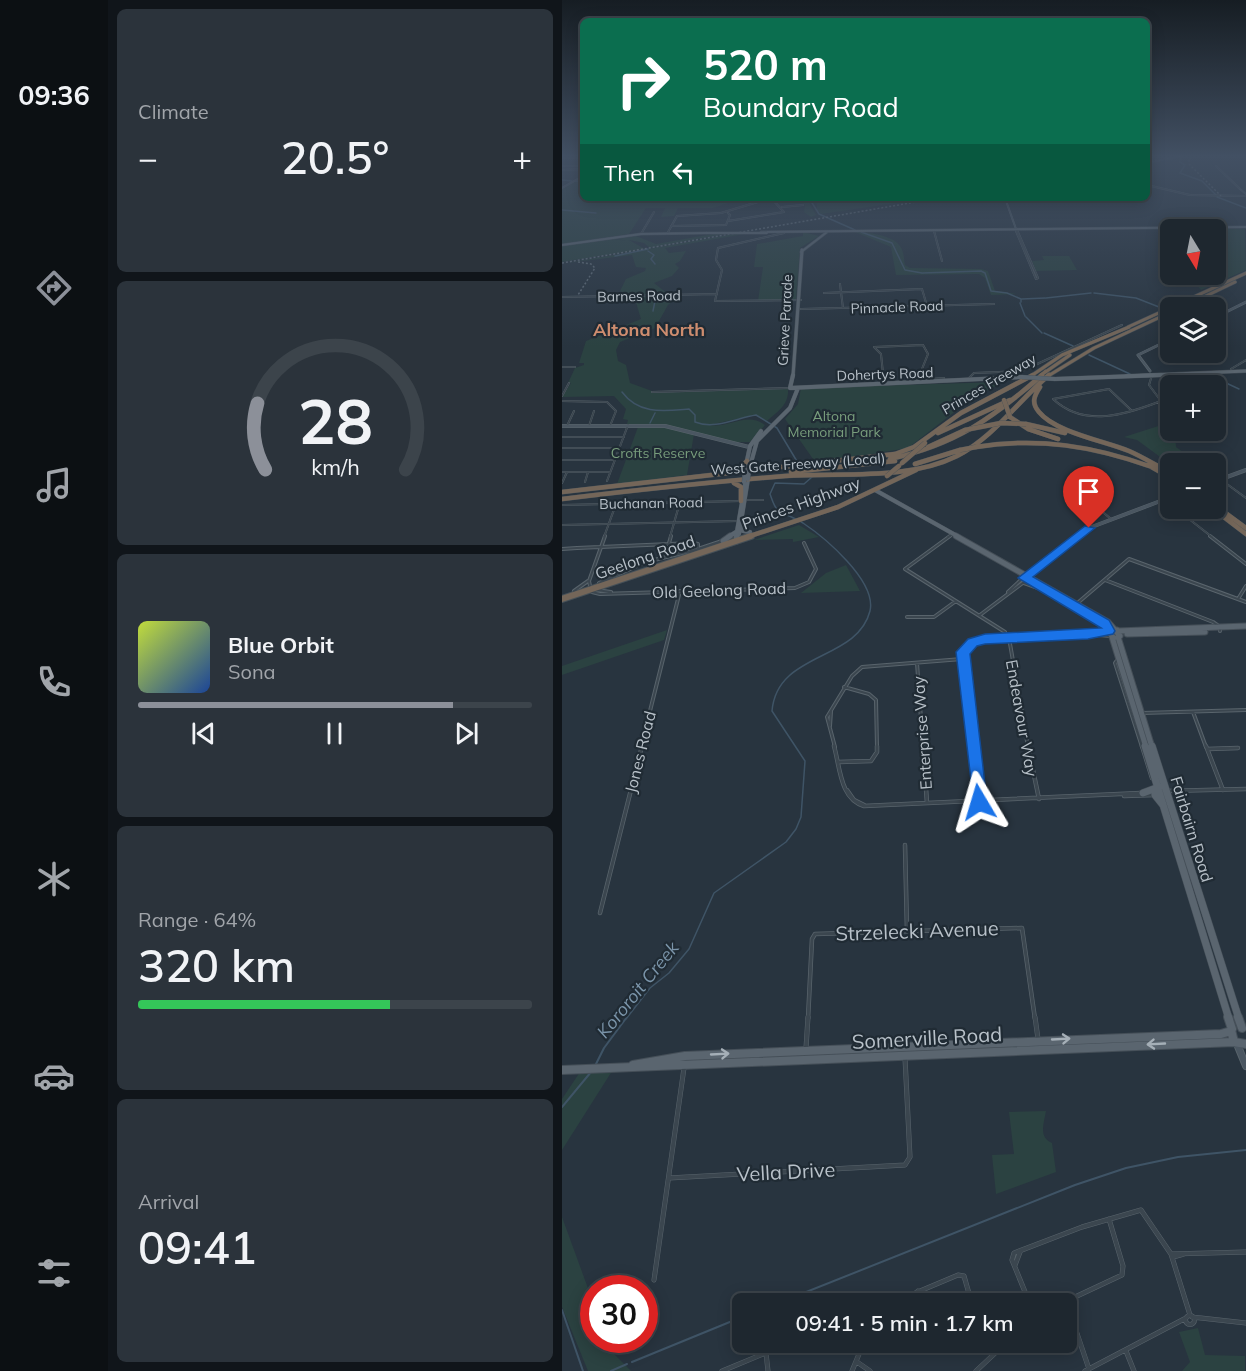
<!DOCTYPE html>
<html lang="en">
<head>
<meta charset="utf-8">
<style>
  body { margin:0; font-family:Mulish,sans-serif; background:#2b333b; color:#f1f3f6; height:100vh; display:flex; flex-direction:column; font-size:22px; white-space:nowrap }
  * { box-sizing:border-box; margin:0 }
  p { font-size:20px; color:#a1a5aa }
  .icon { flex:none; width:33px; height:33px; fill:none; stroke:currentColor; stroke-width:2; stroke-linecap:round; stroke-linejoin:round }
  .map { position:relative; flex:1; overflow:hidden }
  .side { display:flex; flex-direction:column; gap:9px; padding:9px; background:#10151a; width:454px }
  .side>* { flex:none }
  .banner { position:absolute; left:18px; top:18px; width:570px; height:183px; border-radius:9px; box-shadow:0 3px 15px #0003,0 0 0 2px #3c444b; background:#0b6e4f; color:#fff; overflow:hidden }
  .needle { width:39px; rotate:170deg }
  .fabs { position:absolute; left:598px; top:219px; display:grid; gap:12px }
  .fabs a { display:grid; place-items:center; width:66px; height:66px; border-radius:9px; background:#1e272f; box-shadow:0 3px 15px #0003,0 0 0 2px #3c444b; font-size:30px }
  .speed { position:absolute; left:18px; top:1275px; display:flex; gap:12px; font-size:30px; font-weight:700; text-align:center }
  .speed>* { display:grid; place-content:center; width:78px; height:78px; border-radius:50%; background:#1e272f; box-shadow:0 3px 15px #0003,0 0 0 2px #3c444b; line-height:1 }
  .speed .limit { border:9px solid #d22; background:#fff; color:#111 }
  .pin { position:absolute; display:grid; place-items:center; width:51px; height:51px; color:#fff; margin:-62px -26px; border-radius:50% 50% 50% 0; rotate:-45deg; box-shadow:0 0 6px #0007 }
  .pin .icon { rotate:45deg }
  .me { position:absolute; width:66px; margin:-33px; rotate:353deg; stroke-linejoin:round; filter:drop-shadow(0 0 4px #0008) }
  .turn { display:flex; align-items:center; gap:21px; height:126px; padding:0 24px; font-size:27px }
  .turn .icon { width:78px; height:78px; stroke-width:2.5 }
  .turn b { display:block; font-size:42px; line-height:51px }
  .then { display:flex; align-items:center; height:57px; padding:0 24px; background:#0003; gap:12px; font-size:22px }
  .big { font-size:45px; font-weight:600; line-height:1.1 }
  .side .tile { flex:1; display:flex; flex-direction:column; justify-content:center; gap:9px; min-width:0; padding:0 21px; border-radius:9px; background:#2b333b }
  .side .dial { align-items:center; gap:0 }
  .dial svg { height:156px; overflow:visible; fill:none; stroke:#3c444b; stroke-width:7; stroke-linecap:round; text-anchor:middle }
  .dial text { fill:#f1f3f6; stroke:none }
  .song { display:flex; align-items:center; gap:18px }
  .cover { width:72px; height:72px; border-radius:9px; background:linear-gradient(135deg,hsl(70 70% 55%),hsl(220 70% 35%)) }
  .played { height:6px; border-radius:3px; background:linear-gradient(90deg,#8c9099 80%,#3c444b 80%) }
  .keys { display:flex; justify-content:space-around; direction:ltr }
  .heat { display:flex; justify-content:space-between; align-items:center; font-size:33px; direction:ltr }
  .charge { height:9px; border-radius:4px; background:linear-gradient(90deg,#34c759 64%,#3c444b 0) }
  .trip { position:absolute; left:170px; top:1293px; width:345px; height:60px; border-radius:9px; background:#1e272f; box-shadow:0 3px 15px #0003,0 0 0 2px #3c444b; font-weight:600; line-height:60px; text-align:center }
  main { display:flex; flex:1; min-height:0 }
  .dock { display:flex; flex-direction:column; width:108px; justify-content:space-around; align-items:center; background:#0c1013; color:#a1a5aa }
  .dock .icon { width:42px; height:42px }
  .dock .active { color:#8c9099 }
  .dock b { font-size:27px; color:#f1f3f6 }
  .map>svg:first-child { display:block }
  .green { fill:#2b4241 }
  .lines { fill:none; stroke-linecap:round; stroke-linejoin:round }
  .stream-far1 { stroke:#3f5466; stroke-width:1.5 }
  .stream { stroke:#3f5466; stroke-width:2 }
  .street-far3-casing { stroke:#59646c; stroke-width:2 }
  .street-far2-casing { stroke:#59646c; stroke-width:4 }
  .street-far1-casing { stroke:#59646c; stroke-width:4.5 }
  .street-casing { stroke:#59646c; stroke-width:5 }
  .secondary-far4-casing { stroke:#59646c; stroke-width:2 }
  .secondary-far3-casing { stroke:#59646c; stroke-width:3 }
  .secondary-far2-casing { stroke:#59646c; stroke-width:4 }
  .secondary-far1-casing { stroke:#59646c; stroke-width:5 }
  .secondary-casing { stroke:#59646c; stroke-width:8 }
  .primary-far5-casing { stroke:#454f58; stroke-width:3 }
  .primary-far4-casing { stroke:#454f58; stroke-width:4 }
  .primary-far3-casing { stroke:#454f58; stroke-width:4.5 }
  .primary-far2-casing { stroke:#454f58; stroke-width:7 }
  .primary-far1-casing { stroke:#454f58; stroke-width:8 }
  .primary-casing { stroke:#454f58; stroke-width:10 }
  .highway-far2-casing { stroke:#465159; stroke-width:4 }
  .highway-far1-casing { stroke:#465159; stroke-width:5 }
  .highway-casing { stroke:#465159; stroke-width:8 }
  .street-far3 { stroke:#3b464f; stroke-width:1.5 }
  .street-far2 { stroke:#3b464f; stroke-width:2 }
  .street-far1 { stroke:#3b464f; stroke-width:3 }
  .street { stroke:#3b464f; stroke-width:4 }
  .secondary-far4 { stroke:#4a5661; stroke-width:1.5 }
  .secondary-far3 { stroke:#4a5661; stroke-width:2 }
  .secondary-far2 { stroke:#4a5661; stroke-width:3 }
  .secondary-far1 { stroke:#4a5661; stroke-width:4 }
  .secondary { stroke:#4a5661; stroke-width:6 }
  .primary-far5 { stroke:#5a656f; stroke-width:2 }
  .primary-far4 { stroke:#5a656f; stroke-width:3 }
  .primary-far3 { stroke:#5a656f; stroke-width:4 }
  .primary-far2 { stroke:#5a656f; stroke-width:5 }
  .primary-far1 { stroke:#5a656f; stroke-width:7 }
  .primary { stroke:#5a656f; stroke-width:8 }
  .highway-far2 { stroke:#746659; stroke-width:3 }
  .highway-far1 { stroke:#746659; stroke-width:4.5 }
  .highway { stroke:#746659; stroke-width:6 }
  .rail { stroke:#5e6a75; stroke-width:1.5; stroke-dasharray:2 2; stroke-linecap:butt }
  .primary-bridge-far1-casing { stroke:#454f58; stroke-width:3; stroke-linecap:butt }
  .primary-bridge-casing { stroke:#454f58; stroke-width:4.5; stroke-linecap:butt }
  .highway-bridge-casing { stroke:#465159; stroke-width:5; stroke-linecap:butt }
  .primary-bridge-far1 { stroke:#5a656f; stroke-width:2 }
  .primary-bridge { stroke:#5a656f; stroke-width:4 }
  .highway-bridge { stroke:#746659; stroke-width:4.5 }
  .oneway { stroke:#a5afb7 }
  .route { fill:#1a73e8; stroke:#114b97; stroke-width:1.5 }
  .labels { text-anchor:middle; stroke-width:4.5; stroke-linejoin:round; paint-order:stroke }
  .far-street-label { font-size:14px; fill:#b8c1c9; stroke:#202b34 }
  .far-park-label { font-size:14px; fill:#789d7c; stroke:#202b34 }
  .street-label { font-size:16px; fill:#b8c1c9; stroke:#202b34 }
  .far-district-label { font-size:18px; font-weight:bold; fill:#ce8d6f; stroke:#202b34 }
  .water-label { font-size:18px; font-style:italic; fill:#7b95aa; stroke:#202b34 }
  .near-street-label { font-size:20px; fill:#b8c1c9; stroke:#202b34 }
</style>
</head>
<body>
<main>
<nav class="dock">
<b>09:36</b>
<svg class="icon active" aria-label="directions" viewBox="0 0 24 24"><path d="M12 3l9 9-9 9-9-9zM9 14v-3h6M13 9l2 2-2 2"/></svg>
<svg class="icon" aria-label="music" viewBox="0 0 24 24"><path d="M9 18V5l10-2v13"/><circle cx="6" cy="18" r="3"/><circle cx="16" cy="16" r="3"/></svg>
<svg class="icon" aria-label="phone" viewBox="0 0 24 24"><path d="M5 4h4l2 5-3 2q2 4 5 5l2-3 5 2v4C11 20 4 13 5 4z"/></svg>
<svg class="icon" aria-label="climate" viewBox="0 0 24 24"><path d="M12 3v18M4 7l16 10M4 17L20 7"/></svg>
<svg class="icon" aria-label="car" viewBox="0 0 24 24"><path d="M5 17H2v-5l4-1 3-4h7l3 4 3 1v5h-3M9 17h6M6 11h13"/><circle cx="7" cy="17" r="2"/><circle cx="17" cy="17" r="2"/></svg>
<svg class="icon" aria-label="filters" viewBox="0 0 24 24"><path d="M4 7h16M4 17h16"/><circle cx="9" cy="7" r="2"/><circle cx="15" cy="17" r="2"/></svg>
</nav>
<section class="side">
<div class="tile"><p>Climate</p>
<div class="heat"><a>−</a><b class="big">20.5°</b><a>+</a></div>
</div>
<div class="tile dial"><svg viewBox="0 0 100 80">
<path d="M14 69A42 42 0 1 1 86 69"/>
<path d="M14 69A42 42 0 0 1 10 35" stroke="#8c9099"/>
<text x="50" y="56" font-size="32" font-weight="700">28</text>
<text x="50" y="72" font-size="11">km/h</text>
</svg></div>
<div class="tile">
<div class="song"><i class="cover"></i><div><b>Blue Orbit</b><p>Sona</p></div></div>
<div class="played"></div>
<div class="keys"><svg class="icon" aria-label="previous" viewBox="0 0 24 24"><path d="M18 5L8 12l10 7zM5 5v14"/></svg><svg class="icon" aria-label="pause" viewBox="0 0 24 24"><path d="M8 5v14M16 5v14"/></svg><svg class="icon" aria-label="next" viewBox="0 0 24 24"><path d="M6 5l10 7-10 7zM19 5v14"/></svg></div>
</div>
<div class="tile"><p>Range · 64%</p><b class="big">320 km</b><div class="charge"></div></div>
<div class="tile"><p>Arrival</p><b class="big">09:41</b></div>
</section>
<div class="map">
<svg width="684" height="1371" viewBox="0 0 684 1371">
  <rect width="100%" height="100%" fill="#28343f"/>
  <path class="green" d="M21,176V198H181L151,208H116L112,216L99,217L103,208H84L67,234L0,244V189Z
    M233,198H328L329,202L368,198L259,214L255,210V204L249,198L245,199L254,215L249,217L242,212L243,205Z
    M641,229H683L684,270L639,290L626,275L654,274V230Z
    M241,232L257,236L238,248L234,300L196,301L201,267H192L195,244L241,236Z
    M293,232C305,232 331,235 338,246C342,251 342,260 343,265L348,268L419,269L426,271L433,291L455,294L429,295L423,278L417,274L334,275L329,247Z
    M156,233H169L88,248L82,243L67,240L83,249L0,262V246L53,239L65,241L55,239L74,236L94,244Z
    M177,233H188L103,248L107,253L124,251L118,261L113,264L117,268L110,276L92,283L106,294L102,295L112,300L106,305L93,328L58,342L54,350L56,361L64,365L68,383L90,391V393L226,389C227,405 216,411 205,421L193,415L147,425C167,429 184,411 203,425L188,442H172L108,426L65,424L66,420L61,419L64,409L52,396L0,397L9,383H6L13,368L22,365V363H17L24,341L79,319L73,299L58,291L64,279L83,271L84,268L74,267L70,255L5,263Z
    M480,256H507L515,270L474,271L470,261L482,260Z
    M440,382L404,403L346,448L261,462V459H251L223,419L236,404L239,388Z
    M609,422V430L613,431L614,447L636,463L609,465L606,462L607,460L601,459L575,440L562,437Z
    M76,427H104L132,434L125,475L55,484Z
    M237,525L257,537L231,542V539L192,540Z
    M284,565L298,591L239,593L264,573Z
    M105,630L102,640L0,675V666Z
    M52,1068L0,1150V1099L20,1069Z
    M484,1111C482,1123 476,1137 490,1143L494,1172L434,1194L430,1155L452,1154L447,1112Z
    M0,1217L31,1302L32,1340H45L49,1351L69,1371H26L0,1307Z
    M636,1328L643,1355L683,1356V1371H620L628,1362L617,1332Z"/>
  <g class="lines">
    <path class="stream-far1" d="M619,157L618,162L623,165L618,173L640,181L654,195
      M585,163L618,157
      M0,180L10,181
      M13,181L20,182
      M655,197L684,208
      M247,198L257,214L293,230
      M0,210L34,213
      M299,232L330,243L343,270L360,273L419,271L423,273L429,291L445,293L459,299V302
      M86,251L92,255L89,259L93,264
      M53,256L86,249
      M532,293L574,298L597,307
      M484,298L529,293
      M460,299L483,298
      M458,303L463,316
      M91,311L93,301
      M464,317L480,333
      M482,333L511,346
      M527,355L568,374
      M601,377L647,375L677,389
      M60,392C77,415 102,411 127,409L133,415V422C153,430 174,418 194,415L215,428L236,463
      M88,423L93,413
      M64,1019L88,988L107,973L127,949L152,893L224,842L234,829L239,817L243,761L210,711C215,651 295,662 308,611C315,581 262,537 241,523C233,518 224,515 216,510C212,507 210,499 208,494L213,483L242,484L250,477"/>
    <path class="stream" d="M33,1066L42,1048L65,1017
      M0,1107L29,1072
      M214,1304L513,1185L564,1168L616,1157L684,1150
      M0,1310L21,1371
      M70,1362L180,1317
      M49,1371L65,1364"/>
    <g class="street-far3-casing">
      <path id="street-far3" d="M0,166H21
        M654,166L678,189
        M0,170L21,169
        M585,185L628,195L684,196
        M220,207L241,205
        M109,226L164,225L168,215L166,213
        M455,230L476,278L474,279
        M372,231L380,261
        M454,231L474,279
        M222,233L156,248L154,260L160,270L153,301L239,300
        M79,234L92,212
        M105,234L115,216L159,213L209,198L222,212L166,221
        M278,284L281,308
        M262,293L360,289L365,306
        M0,297L155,294
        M239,309L432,304
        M0,367H13
        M669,369L684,360
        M407,378L412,373L460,371L560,325
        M331,382L382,378
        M322,383L319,354L312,347L361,345L366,354L360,369L362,379
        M90,392L228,388
        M0,396L7,383
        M0,401L45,402L54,411L48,426
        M597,402L609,413
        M569,410L547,389L491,399C522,428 563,415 599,401L587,385L590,375
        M5,426L12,411
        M27,426L32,411
        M0,437H62
        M0,448H57
        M0,460H53
        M0,472H48
        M658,479L684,498
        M45,481L66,425
        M23,482L26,472
        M0,483L5,472
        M509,485L549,519
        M183,500H201
        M602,500L609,506
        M0,505L179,501
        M613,508L650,537
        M180,521L213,519
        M0,525L176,521
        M42,537L54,504
        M108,537L118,502
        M386,537L391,534"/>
    </g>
    <g class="street-far2-casing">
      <path id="street-far2" d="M388,536L343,569L443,632
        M648,536L684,564
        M107,543L109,536
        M15,548L131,543L136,544V547
        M0,549L15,548
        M127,552L160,541
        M543,580L651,622L658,627V631
        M37,583L84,562L133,550
        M462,583L487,592
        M28,586L27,581L43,536
        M34,590L49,592
        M12,591L26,581
        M30,592L38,594L233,588L247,582L254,569L242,543
        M446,592L462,577
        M676,599L684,586
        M512,606L567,559L684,602
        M418,615L466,579
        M345,617H372L394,601
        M447,638L466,747
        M434,639L526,634L548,636
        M402,656L410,645L426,640
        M556,659L553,663L580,747
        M355,663L361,747
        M282,687L307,694L314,700L315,747
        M631,712L644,747
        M580,713L684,710
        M268,726L269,711
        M79,747L118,591
        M273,747L265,717L290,676L300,667L400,659
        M411,747L400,655L413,642L434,639"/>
    </g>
    <g class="street-far1-casing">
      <path id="street-far1" d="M272,746C278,767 278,799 302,806L579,793
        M361,746L365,803
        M411,746L418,802
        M466,746L477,799
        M580,746L590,778
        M644,746L661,790
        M646,749L676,748
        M277,762L309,761L315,752V746
        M285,790L292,800L302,805
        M605,791L684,789
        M562,796L592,795
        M343,845L345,931
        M38,913L80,746
        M246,1019L250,939L253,934L460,928L473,1019"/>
    </g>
    <g class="street-casing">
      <path id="street" d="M473,1017L476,1039
        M244,1048L246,1017
        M107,1178L343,1165L348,1157L343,1058
        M609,1254L684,1252
        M611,1257L622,1254
        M453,1265L458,1252
        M92,1280L122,1068
        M356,1291L359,1304
        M504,1301L527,1369
        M327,1304L396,1275L402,1276L410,1304
        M468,1304L450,1260L452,1253L520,1227L579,1210L609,1254L628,1315
        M498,1304L560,1275L561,1266L547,1219
        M623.5 1320a4.5 4.5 0 1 1 9 0a4.5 4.5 0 1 1-9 0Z
        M630,1317L684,1323
        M426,1342L431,1355
        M427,1342L433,1353
        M564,1351L572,1371
        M204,1353L206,1371
        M295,1362L308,1371
        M160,1371L230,1342
        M290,1371L302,1342
        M414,1371L445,1342
        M523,1371L624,1318"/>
    </g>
    <g class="secondary-far4-casing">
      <path id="secondary-far4" d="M0,158H21
        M0,188L21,176
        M678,189L684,194
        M443,198L454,229"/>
    </g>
    <g class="secondary-far3-casing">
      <path id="secondary-far3" d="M654,317L684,302
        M588,371L576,355L609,339"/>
    </g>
    <g class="secondary-far2-casing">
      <path id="secondary-far2" d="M0,426H103L187,447
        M654,481L684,470
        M515,537L527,528L609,497"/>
    </g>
    <g class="secondary-far1-casing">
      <path id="secondary-far1" d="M466,577L517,536"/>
    </g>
    <g class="secondary-casing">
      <path id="secondary" d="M675,1044L684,1066"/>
    </g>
    <g class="primary-far5-casing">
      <path id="primary-far5" d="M199,232L684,227
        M0,245L79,234L144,233
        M239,252L265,232"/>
    </g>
    <g class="primary-far4-casing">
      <path id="primary-far4" d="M231,376L240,250
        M564,376L684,371"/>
    </g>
    <g class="primary-far3-casing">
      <path id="primary-far3" d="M231,375L228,388L460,377
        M493,379L600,375
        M184,465L188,446L199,431
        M183,469L187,470L195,441L228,408L236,388
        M313,490L397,537
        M180,525L181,531L188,532
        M177,534L186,479
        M166,537L174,532
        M174,537L184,479"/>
    </g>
    <g class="primary-far2-casing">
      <path id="primary-far2" d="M394,536L546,622L558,636
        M161,541L168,536
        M174,541L175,536
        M556,631L684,626
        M565,634L643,632
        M550,637L584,747
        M556,637L590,747
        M552,638L546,632L555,630"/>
    </g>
    <g class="primary-far1-casing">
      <path id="primary-far1" d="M583,746L667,1019
        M590,746L677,1019
        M581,793L597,787
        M593,795L601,805"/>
    </g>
    <g class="primary-casing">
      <path id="primary" d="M666,1017L670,1029
        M676,1017L680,1028
        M669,1030L672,1042L684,1044
        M71,1065L123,1056L659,1034L669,1031
        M0,1070L672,1042"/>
    </g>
    <g class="highway-far2-casing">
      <path id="highway-far2" d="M619,308L673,282
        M566,327L684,273
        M482,373L508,355
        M469,376L500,355L567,327
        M478,376L484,371
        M486,376L532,348L609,312"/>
    </g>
    <g class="highway-far1-casing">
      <path id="highway-far1" d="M478,387C472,396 469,403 477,412C493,432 542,441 567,451C581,457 595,466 609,473
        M448,417L466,429L496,439
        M464,424L503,433
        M376,433L448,400
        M366,447L403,430
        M414,447C476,437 531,446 590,467
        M328,459C393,445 431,418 480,375
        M353,464L398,450
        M586,465L609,478
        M167,470L179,467L185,461
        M229,472L333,461
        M172,483L179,487V501
        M0,492L333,454L352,447L399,413L471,375
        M0,499C74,490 149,482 223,476C278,472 345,481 395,456C432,437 456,401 487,375
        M654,506L684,528
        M650,508L684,534
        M185,537L276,507L354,470"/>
    </g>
    <g class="highway-casing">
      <path id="highway" d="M0,599L189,536"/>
    </g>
    <use href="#street-far3" class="street-far3"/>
    <use href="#street-far2" class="street-far2"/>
    <use href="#street-far1" class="street-far1"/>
    <use href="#street" class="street"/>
    <use href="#secondary-far4" class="secondary-far4"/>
    <use href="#secondary-far3" class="secondary-far3"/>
    <use href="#secondary-far2" class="secondary-far2"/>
    <use href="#secondary-far1" class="secondary-far1"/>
    <use href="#secondary" class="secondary"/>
    <use href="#primary-far5" class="primary-far5"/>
    <use href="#primary-far4" class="primary-far4"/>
    <use href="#primary-far3" class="primary-far3"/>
    <use href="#primary-far2" class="primary-far2"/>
    <use href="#primary-far1" class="primary-far1"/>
    <use href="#primary" class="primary"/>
    <use href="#highway-far2" class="highway-far2"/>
    <use href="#highway-far1" class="highway-far1"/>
    <use href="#highway" class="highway"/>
    <path class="rail" d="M633,155L627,159V164L659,196
      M585,162L624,155
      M16,262L29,264L33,268L16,295
      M0,263L377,198"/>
    <g class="primary-bridge-far1-casing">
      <path id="primary-bridge-far1" d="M144,233H205"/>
    </g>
    <g class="primary-bridge-casing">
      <path id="primary-bridge" d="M460,377L493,379
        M186,479L187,470
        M182,482L183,470"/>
    </g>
    <g class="highway-bridge-casing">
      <path id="highway-bridge" d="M442,400L448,417
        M403,430L439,423L464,424
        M398,450L414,447
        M340,463L363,443
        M325,476L337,466"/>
    </g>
    <use href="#primary-bridge-far1" class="primary-bridge-far1"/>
    <use href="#primary-bridge" class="primary-bridge"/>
    <use href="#highway-bridge" class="highway-bridge"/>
  </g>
  <defs><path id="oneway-shaft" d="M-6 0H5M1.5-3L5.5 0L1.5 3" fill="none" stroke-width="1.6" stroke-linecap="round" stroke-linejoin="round" transform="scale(1.5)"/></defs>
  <g class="oneway">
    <use href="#oneway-shaft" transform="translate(499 1039) rotate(-3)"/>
    <use href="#oneway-shaft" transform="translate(594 1044) rotate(177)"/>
    <use href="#oneway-shaft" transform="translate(158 1054) rotate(-3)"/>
  </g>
  <linearGradient id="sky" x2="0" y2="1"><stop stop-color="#161d23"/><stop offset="0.45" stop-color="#425063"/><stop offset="1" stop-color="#425063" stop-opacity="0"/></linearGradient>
  <rect width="684" height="347" fill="url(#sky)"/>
  <path class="route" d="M523,526L533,528L471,577L547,620L553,631L551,634L526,639L423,644L415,646L408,654L425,802L423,806H412L394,652L406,639L423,634L539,628L456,578Z"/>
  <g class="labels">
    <g class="far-street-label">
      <text transform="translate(77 296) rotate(-1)" y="5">Barnes Road</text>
      <text transform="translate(335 307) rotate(-2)" y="5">Pinnacle Road</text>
      <text transform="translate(223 320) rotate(-87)" y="5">Grieve Parade</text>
      <text transform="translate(323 374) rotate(-2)" y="5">Dohertys Road</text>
      <text transform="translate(427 384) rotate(-30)" y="5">Princes Freeway</text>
      <text transform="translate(236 464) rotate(-4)" y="5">West Gate Freeway (Local)</text>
      <text transform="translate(89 503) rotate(-1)" y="5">Buchanan Road</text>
    </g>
    <g class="far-park-label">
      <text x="272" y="421">Altona<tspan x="272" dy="16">Memorial Park</tspan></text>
      <text x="96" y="458">Crofts Reserve</text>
    </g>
    <g class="street-label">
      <text transform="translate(239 503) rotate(-20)" y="6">Princes Highway</text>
      <text transform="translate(83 557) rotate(-19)" y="6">Geelong Road</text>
      <text transform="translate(157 590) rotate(-2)" y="6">Old Geelong Road</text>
      <text transform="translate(460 718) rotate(80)" y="6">Endeavour Way</text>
      <text transform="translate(360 733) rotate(-94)" y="6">Enterprise Way</text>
      <text transform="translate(78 752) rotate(-76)" y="6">Jones Road</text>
      <text transform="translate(630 829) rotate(73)" y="6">Fairbairn Road</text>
    </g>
    <g class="far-district-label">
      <text x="87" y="336">Altona North</text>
    </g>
    <g class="water-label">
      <text transform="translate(76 990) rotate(-51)" y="6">Kororoit Creek</text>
    </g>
    <g class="near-street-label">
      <text transform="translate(355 931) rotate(-2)" y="7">Strzelecki Avenue</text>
      <text transform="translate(365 1038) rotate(-3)" y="7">Somerville Road</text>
      <text transform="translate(224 1172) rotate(-3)" y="7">Vella Drive</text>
    </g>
  </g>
</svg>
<div class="fabs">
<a><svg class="needle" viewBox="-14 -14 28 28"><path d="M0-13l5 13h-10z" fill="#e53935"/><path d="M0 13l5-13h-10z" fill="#a1a5aa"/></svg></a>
<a><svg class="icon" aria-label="layers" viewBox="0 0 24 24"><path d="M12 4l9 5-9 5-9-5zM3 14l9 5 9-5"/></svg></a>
<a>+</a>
<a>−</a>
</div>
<div class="speed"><div class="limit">30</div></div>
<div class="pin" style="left:527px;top:528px;background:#d93025"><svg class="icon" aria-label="arrive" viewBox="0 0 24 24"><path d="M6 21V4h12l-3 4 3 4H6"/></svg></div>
<svg class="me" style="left:417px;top:802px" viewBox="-20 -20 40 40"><path d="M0-17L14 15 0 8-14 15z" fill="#1a73e8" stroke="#fff" stroke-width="4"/></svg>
<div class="trip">09:41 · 5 min · 1.7 km</div>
<div class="banner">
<div class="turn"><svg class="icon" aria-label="right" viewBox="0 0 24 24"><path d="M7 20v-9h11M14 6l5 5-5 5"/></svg><div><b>520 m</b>Boundary Road</div></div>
<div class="then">Then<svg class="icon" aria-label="left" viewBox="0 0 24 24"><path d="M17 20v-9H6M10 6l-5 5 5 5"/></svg></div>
</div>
</div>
</main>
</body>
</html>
